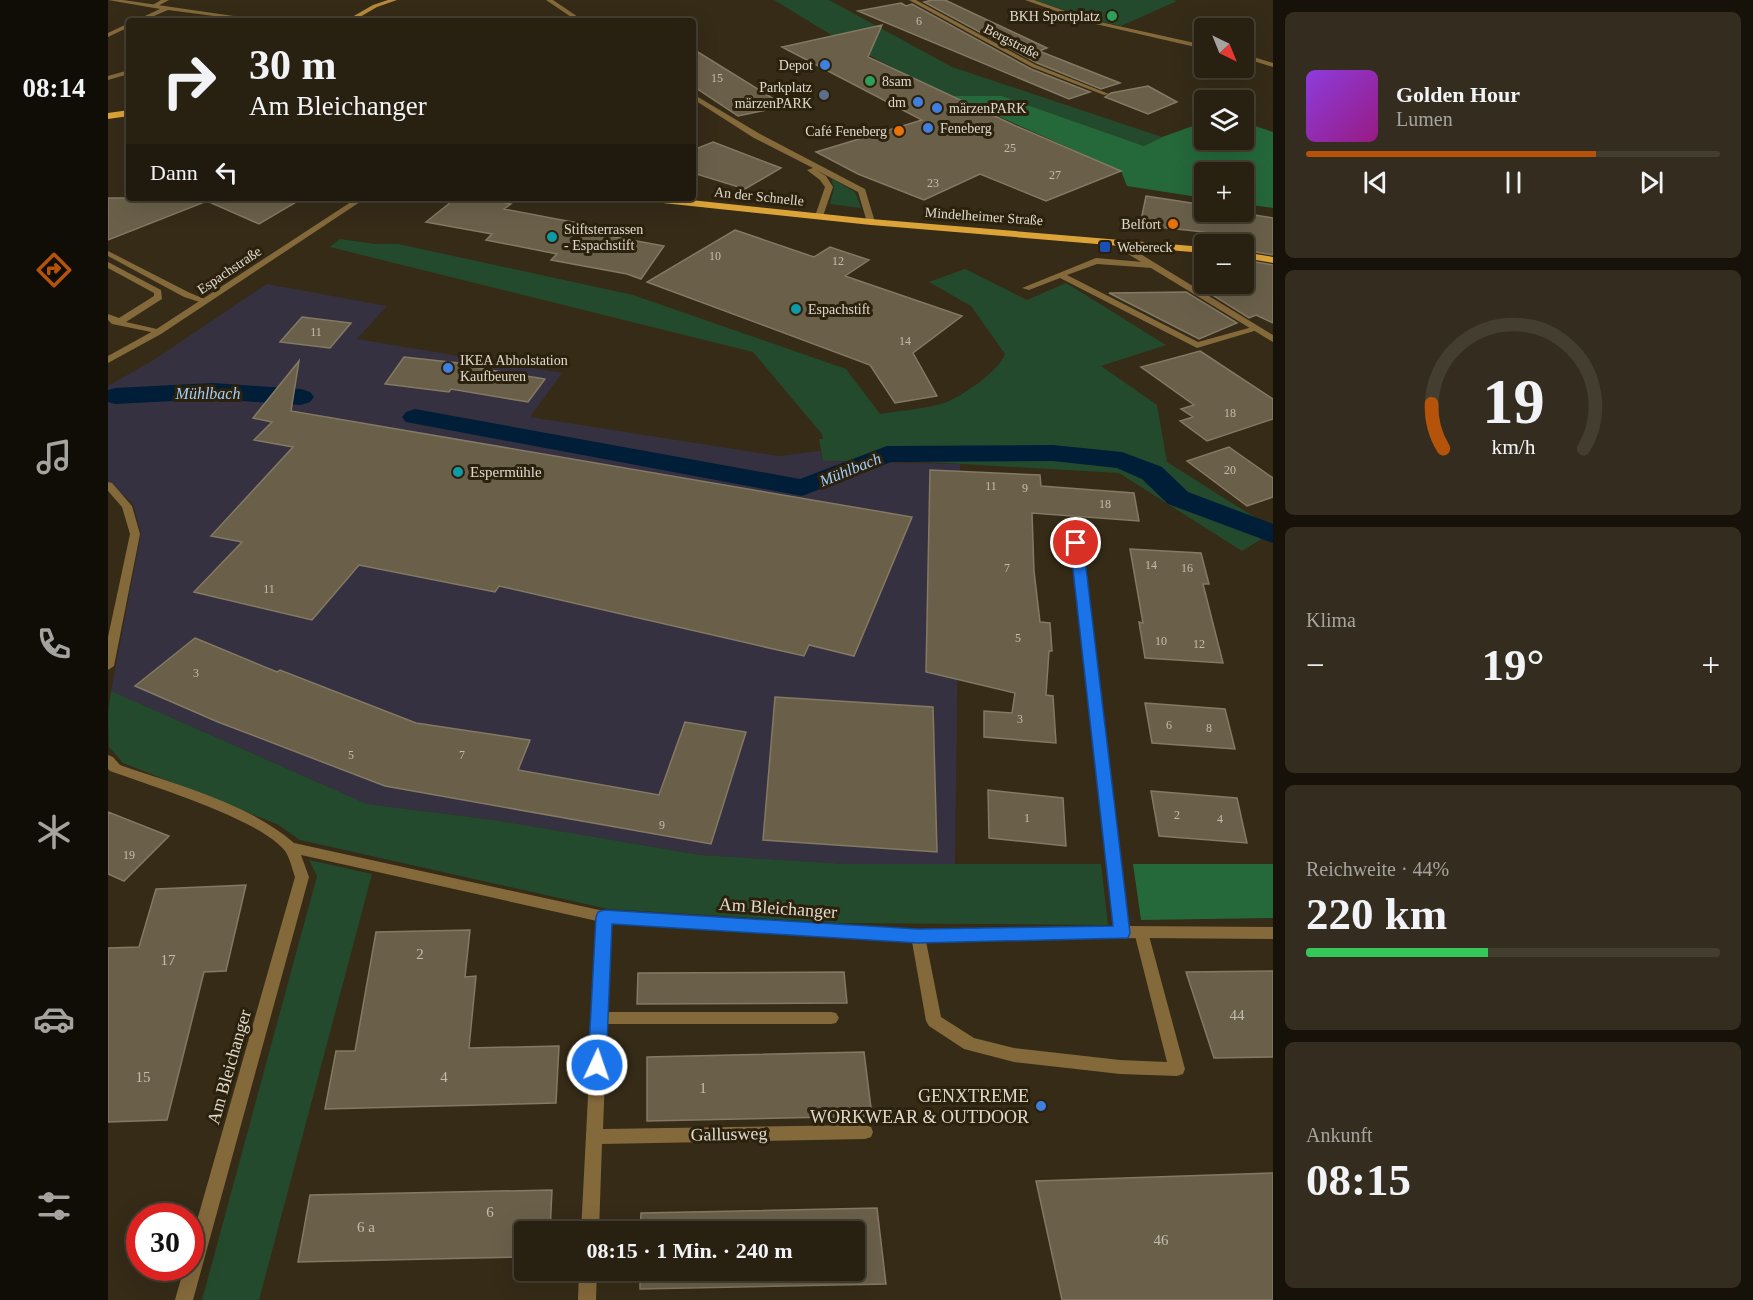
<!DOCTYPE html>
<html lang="de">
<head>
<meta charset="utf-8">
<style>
  body { margin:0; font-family:Georgia,serif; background:#342d1f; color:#f1f3f6; height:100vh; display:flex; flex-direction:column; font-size:22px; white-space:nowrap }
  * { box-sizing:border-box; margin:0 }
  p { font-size:20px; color:#a5a39f }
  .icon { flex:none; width:33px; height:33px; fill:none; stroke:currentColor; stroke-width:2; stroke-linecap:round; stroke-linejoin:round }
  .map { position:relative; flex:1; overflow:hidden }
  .sheet { display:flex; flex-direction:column; gap:12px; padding:12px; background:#161209; width:480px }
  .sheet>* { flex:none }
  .guide { position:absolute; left:18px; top:18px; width:570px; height:183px; border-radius:6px; box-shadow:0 6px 24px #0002,0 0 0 2px #443e31; background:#282011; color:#f1f3f6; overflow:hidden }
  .needle { width:39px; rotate:137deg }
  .tools { position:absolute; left:1086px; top:18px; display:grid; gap:12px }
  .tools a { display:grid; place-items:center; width:60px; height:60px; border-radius:6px; background:#282011; box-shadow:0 6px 24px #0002,0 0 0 2px #443e31; font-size:30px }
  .speed { position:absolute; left:18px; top:1203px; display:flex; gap:12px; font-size:30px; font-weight:700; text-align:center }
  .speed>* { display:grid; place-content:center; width:78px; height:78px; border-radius:50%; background:#282011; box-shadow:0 6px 24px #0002,0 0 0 2px #443e31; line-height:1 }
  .speed .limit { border:9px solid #d22; background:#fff; color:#111 }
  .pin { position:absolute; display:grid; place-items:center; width:51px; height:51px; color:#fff; margin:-26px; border:3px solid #fff; border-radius:50%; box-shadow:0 2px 6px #0007 }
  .me { position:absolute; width:66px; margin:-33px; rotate:3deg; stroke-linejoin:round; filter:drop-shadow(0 0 4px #0008) }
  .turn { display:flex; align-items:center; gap:21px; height:126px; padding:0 24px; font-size:27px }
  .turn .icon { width:78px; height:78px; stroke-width:2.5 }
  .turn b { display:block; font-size:42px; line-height:51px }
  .then { display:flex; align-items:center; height:57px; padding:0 24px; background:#0003; gap:12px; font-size:22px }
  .big { font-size:45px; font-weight:600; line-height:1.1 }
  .sheet .widget { flex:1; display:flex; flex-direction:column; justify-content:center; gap:9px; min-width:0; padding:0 21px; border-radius:9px; background:#342d1f }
  .sheet .dial { align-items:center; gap:0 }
  .dial svg { height:156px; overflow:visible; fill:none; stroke:#443e31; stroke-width:7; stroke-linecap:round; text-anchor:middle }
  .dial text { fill:#f1f3f6; stroke:none }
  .song { display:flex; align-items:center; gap:18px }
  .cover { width:72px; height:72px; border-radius:9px; background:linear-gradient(135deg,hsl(270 70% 55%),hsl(310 70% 35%)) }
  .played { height:6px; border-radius:3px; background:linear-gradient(90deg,#b45309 70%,#443e31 70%) }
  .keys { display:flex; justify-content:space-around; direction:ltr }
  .heat { display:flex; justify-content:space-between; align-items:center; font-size:33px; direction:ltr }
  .charge { height:9px; border-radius:4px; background:linear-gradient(90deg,#34c759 44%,#443e31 0) }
  .trip { position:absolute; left:406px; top:1221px; width:351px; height:60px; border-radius:6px; background:#282011; box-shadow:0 6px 24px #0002,0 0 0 2px #443e31; font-weight:600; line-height:60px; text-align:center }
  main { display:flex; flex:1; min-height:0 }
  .dock { display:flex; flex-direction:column; width:108px; justify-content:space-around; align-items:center; background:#100d07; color:#a5a39f }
  .dock .icon { width:42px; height:42px }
  .dock .current { color:#b45309 }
  .dock b { font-size:27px; color:#f1f3f6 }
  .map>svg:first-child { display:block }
  .industrial { fill:#363141 }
  .green { fill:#244a2e }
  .forest { fill:#25683a }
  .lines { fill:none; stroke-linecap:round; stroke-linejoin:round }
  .canal { fill:#011e38; fill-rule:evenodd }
  .building { fill:#6a604a; stroke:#847963; stroke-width:1.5 }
  .service { fill:#84693b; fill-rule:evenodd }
  .pedestrian { fill:#84693b; fill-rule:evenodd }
  .minor { fill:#84693b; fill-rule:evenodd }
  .secondary { fill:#b58b3b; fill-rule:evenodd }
  .primary { fill:#dca438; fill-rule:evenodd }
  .route { fill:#1a73e8; stroke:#114b97; stroke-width:1.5 }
  .leisure-dot { fill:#2e9e5b; stroke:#2b210d; stroke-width:2 }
  .shop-dot { fill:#3f7fe0; stroke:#2b210d; stroke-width:2 }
  .service-dot { fill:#5c6f8a; stroke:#2b210d; stroke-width:2 }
  .food-dot { fill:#e8710a; stroke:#2b210d; stroke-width:2 }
  .culture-dot { fill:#0f9aa8; stroke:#2b210d; stroke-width:2 }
  .transit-dot { fill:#1a4fb4; stroke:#2b210d; stroke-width:2 }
  .labels { text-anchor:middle; stroke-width:6; stroke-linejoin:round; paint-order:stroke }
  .number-label { font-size:12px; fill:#c2bcac }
  .far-poi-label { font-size:14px; fill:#e0dacd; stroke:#2b210d; text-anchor:start }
  .far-street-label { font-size:14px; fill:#e0dacd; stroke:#2b210d }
  .poi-label { font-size:15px; fill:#e0dacd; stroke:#2b210d; text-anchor:start }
  .near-number-label { font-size:15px; fill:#c2bcac }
  .water-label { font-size:16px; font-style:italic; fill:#a2cffb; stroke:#2b210d }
  .near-street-label { font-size:18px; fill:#e0dacd; stroke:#2b210d }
  .near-poi-label { font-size:18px; fill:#e0dacd; stroke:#2b210d; text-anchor:end }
</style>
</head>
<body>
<main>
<nav class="dock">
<b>08:14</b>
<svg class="icon current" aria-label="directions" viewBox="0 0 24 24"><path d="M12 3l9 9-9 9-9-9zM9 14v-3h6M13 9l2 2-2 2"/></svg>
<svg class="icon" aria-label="music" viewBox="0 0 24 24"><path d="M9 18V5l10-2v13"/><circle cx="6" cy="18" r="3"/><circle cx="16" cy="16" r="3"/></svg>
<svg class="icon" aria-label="phone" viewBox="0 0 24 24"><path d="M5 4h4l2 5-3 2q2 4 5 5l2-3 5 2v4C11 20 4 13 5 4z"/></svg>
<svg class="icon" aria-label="climate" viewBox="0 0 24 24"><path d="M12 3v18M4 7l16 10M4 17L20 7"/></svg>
<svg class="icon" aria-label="car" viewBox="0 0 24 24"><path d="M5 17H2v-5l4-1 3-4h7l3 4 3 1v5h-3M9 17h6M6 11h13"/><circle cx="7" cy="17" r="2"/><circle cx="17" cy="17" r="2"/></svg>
<svg class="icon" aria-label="filters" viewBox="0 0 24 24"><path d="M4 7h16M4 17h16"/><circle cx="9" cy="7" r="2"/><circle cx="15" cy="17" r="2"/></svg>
</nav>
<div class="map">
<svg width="1165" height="1300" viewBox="0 0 1165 1300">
  <rect width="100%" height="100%" fill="#352b17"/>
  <path class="industrial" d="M159,284L279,306L249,339L454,373L422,417L671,456L712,451L715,461L852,464L847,864H737L593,855L386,820L259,804L3,691L33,533L25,504L0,481V386L44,361Z"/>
  <path class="green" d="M666,0H721L844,67L1054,137L1036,146L894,96H845L799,75L725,36Z
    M926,0H1066L1069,1L1013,26L987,20Z
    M723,178L747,192L753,208L722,204L726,188Z
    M232,239L267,244H290L525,295L738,369L772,414C790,411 826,408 841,401C857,394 892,370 897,354L863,306L821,282L857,269L919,300L958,283L1058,345L993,366L1049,405L1059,462L1165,529V532L1134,551L1011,473L803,461H715L711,439H715L714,434L645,352L222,247Z
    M3,691L259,804L386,820L593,855L737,864H993L1000,925L729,923L500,909L192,840L169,824L15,763L1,747L0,713Z
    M201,860L264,874L151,1300H94L209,876Z"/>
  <path class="forest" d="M845,96H894L1036,146L1054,137L1096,122V140H1136V122L1165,132V208L1136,204V172H1096V198L1019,186L1013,171Z
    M1025,864H1165V918L1033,920Z"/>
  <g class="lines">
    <path class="canal" d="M105,383L193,389L202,392L206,397L202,402L193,405L105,399L7,404L0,402V390L7,388Z
      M307,409L692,479L779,446L945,445L1014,452L1054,467L1080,492L1165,524V543L1060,504L1034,479L1009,468L945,461L783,462L694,496L298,422L294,417L298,412Z"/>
  </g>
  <path class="building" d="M824,0H837L939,48L931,51L1012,83L993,89L929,63L816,2Z
    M793,3L798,6L804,4L923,69L982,92L961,99L750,11Z
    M774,25L760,57L908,126L1013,171L938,201L872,174L816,200L750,174L708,152L814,120L674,47Z
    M585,49L677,106L630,116L585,86Z
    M1040,86L1069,102L1040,114L997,97L1003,93Z
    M605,142L673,168L637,189L585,173V150Z
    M1038,196L1096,205V212H1127L1165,218V255L1136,250V244H1112L1096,232L1032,225Z
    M0,198H195L151,224L99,201L0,240Z
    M348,198H372L403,204L396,209L475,224L469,230L556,246L533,279L519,274L443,260L449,254L378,240L384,234L318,222Z
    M627,230L706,257L722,247L761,260L737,276L854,316L805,353L829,396L787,403L762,365L539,282Z
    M1136,260L1165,265V323L1148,315L1141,318L1098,291H1104L1113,284H1136Z
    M1078,292L1129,323L1091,339L1001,293Z
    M194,317L243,323L222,348L172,342Z
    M1092,351L1165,399V419L1099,441L1072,421L1085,417L1073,409L1086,405L1033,367Z
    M296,357L359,364L358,366L437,379L420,402L343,389L341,392L277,384Z
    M191,361L183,411L804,517L746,656L701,645L696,656L391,586L387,592L251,565L204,620L86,592L134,542L103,536L185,447L146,440L164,422L145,418Z
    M1121,447L1165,478V497L1139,506L1079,461Z
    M822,470L932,475L933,486L1026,493L1031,521L924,513L926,571L932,622L942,623L944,651H941L938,695L945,696L948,743L876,737V711L904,713L907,693L818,672Z
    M1022,549L1093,553L1101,584H1095L1115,663L1037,658L1031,622L1035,623Z
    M87,638L169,672L172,670L308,723L422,740L410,770L551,795L577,722L638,732L603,844L277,786L110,722L27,686Z
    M667,697L825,707L829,852L655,840Z
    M1037,703L1117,709L1127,749L1044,743Z
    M880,790L955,798L958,846L881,838Z
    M1043,791L1129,798L1139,843L1051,836Z
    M0,812L61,836L16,881L0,874Z
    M138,885L118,971L96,972L59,1120L0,1122V948L31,947L48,889Z
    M362,930L357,977L368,976L361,1048L451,1046L448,1103L217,1109L228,1051H247L268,932Z
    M1165,971V1057L1106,1058L1078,972Z
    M736,972L739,1003L529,1004L530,973Z
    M756,1052L764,1116L539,1121V1057Z
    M1165,1173V1300H954L928,1181Z
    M444,1190L442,1232H417V1257L190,1262L202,1195Z
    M769,1208L778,1284L532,1289V1270H747V1232H532L533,1213Z"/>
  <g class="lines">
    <path class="service" d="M917,0H926L983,20L1096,45V49L979,22Z
      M1136,54L1165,63V67L1136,58Z
      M0,251L82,293L102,301L98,304L76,297L0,256Z
      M988,258L1047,263V267L1044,268L989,264L959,275L1090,342L1148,326L1153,329L1089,348L952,278L921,290L914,288Z
      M0,262L53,290L54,299L18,322L53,330V334L4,324L0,320V314L11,318L46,296V293L0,268Z
      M1033,926L1038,928L1040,932L1077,1069L1075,1074L1069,1076L1012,1074L906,1062L856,1049L821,1026L818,1021L803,936L805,932L810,930L815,932L817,936L833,1017L866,1038L906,1048L1012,1060L1059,1062L1026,932L1028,928Z"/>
    <path class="pedestrian" d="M0,0H15L161,21H144L60,10L34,21H26L52,9Z"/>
    <path class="minor" d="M53,0H61L48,7L43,6Z
      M438,0H445L476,21H469Z
      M801,0H808L928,65L1001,94L996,95L924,67Z
      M245,17L243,20L191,21L194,19Z
      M157,19L165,21H154Z
      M21,23V27L0,37V33Z
      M21,70V74L0,80V76Z
      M585,94L652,134L757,189L767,222L766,224L759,222L750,192L708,170L718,176L725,187L715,216L708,218L707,216L717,187L712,180L699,170L705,168L646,138L585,99Z
      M249,198H258L53,334L0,363V356L47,330Z
      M1007,239H1013L1021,247L1165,335V342L1015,251L1007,243Z
      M0,482L4,483L24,506L32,534L6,666L0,670V637L22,534L14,507L0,491Z
      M968,538L973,541L1021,926L1165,927V939L1033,938L810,942L503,923L499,1012H723L728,1013L731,1018L728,1023L723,1024H499L495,1129L757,1125L763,1127L765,1132L763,1137L757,1139L494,1144L491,1232H473L489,921L193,855L201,877L85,1300H67L76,1268H82V1245L187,877C184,869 182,858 177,851C152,819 43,786 2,771L0,769V755L5,757L12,765C67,784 142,804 186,843L496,911L810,930L1006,927L963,541Z
      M471,1270H489L488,1300H470Z"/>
    <path class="secondary" d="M280,0H289L269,7L245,21H237L265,5Z"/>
    <path class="primary" d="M21,110V116L0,119V113Z
      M531,198H564L763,219L1096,247V253L763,225L536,201Z
      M1136,252L1165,257V263L1136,258Z"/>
  </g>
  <path class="route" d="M968,539L975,543L1022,933L1020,938L810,943L504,924L498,1065L496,1071L489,1073L483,1071L480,1065L488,917L490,912L496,910L810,929L1005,926L962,543Z"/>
  <g class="leisure-dot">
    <circle cx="1004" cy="16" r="6"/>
    <circle cx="762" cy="81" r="6"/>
  </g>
  <g class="shop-dot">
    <circle cx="717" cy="65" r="6"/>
    <circle cx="810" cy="102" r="6"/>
    <circle cx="829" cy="108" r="6"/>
    <circle cx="820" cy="128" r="6"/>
    <circle cx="340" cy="368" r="6"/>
    <circle cx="933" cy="1106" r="6"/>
  </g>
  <circle class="service-dot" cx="716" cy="95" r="6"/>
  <g class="food-dot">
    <circle cx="791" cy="131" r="6"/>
    <circle cx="1065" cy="224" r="6"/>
  </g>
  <g class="culture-dot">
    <circle cx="444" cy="237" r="6"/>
    <circle cx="688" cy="309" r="6"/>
    <circle cx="350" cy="472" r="6"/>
  </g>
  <rect class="transit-dot" x="991" y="241" width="12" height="12" rx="3"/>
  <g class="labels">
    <g class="number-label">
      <text x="811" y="25">6</text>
      <text x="609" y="82">15</text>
      <text x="902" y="152">25</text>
      <text x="947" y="179">27</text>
      <text x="825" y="187">23</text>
      <text x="607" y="260">10</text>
      <text x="730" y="265">12</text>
      <text x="208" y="336">11</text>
      <text x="797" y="345">14</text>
      <text x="1122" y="417">18</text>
      <text x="1122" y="474">20</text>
      <text x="883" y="490">11</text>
      <text x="917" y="492">9</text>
      <text x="997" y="508">18</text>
      <text x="1043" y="569">14</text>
      <text x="899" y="572">7</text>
      <text x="1079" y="572">16</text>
      <text x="161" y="593">11</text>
      <text x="910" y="642">5</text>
      <text x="1053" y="645">10</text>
      <text x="1091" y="648">12</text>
      <text x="88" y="677">3</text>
      <text x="912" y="723">3</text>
      <text x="1061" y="729">6</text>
      <text x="1101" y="732">8</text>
      <text x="243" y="759">5</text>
      <text x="354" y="759">7</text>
      <text x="1069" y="819">2</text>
      <text x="919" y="822">1</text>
      <text x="1112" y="823">4</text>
      <text x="554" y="829">9</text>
      <text x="21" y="859">19</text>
    </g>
    <g class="far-poi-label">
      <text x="992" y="21" text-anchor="end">BKH Sportplatz</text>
      <text x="705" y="70" text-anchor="end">Depot</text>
      <text x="774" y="86">8sam</text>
      <text x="704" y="92" text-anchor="end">Parkplatz<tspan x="704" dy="16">märzenPARK</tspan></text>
      <text x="798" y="107" text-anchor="end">dm</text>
      <text x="841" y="113">märzenPARK</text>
      <text x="832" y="133">Feneberg</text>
      <text x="779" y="136" text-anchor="end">Café Feneberg</text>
      <text x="1053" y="229" text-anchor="end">Belfort</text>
      <text x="456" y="234">Stiftsterrassen<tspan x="456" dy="16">- Espachstift</tspan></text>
      <text x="1009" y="252">Webereck</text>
      <text x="700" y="314">Espachstift</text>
      <text x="352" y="365">IKEA Abholstation<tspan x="352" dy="16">Kaufbeuren</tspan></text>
    </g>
    <g class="far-street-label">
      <text transform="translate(904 41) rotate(27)" y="5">Bergstraße</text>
      <text transform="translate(651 196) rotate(6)" y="5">An der Schnelle</text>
      <text transform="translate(876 216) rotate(4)" y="5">Mindelheimer Straße</text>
      <text transform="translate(121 270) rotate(-34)" y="5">Espachstraße</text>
    </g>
    <g class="poi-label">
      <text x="362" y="477">Espermühle</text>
    </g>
    <g class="near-number-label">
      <text x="312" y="959">2</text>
      <text x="60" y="965">17</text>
      <text x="1129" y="1020">44</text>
      <text x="35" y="1082">15</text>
      <text x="336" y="1082">4</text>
      <text x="595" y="1093">1</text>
      <text x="382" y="1217">6</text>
      <text x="258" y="1232">6 a</text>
      <text x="1053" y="1245">46</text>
    </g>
    <g class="water-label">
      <text x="100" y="399">Mühlbach</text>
      <text transform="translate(742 469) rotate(-22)" y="6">Mühlbach</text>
    </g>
    <g class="near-street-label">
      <text transform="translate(670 908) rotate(4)" y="6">Am Bleichanger</text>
      <text transform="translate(121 1067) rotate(-74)" y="6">Am Bleichanger</text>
      <text transform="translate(621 1134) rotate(-1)" y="6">Gallusweg</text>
    </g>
    <g class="near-poi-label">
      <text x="921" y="1102">GENXTREME<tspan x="921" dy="21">WORKWEAR &amp; OUTDOOR</tspan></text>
    </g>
  </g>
</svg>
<div class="tools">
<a><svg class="needle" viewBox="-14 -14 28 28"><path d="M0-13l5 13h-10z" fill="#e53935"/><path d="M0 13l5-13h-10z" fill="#a5a39f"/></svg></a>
<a><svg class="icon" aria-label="layers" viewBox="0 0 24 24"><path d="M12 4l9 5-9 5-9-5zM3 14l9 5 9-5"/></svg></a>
<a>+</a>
<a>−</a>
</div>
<div class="speed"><div class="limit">30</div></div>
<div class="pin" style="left:968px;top:543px;background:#d93025"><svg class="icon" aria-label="arrive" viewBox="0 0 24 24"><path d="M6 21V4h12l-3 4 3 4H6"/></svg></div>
<svg class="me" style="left:489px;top:1065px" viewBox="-20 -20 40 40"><circle r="17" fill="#1a73e8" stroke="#fff" stroke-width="3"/><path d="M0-11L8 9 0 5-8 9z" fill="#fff"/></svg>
<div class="trip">08:15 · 1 Min. · 240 m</div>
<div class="guide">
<div class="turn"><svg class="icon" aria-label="right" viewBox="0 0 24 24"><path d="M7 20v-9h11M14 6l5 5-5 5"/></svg><div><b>30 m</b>Am Bleichanger</div></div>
<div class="then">Dann<svg class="icon" aria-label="left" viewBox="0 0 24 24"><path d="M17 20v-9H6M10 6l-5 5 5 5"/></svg></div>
</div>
</div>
<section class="sheet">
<div class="widget">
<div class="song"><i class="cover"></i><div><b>Golden Hour</b><p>Lumen</p></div></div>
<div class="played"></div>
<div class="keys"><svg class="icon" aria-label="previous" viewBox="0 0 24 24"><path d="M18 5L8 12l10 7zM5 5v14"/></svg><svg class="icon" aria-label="pause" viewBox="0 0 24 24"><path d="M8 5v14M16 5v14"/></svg><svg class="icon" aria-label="next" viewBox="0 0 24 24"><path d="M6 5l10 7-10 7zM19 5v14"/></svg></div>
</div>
<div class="widget dial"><svg viewBox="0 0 100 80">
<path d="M14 69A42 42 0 1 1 86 69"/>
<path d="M14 69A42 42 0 0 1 8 46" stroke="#b45309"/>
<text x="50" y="56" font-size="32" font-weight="700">19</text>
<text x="50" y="72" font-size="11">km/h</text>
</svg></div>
<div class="widget"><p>Klima</p>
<div class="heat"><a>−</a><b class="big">19°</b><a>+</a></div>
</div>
<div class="widget"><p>Reichweite · 44%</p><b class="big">220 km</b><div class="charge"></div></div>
<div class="widget"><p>Ankunft</p><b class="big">08:15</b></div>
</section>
</main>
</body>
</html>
